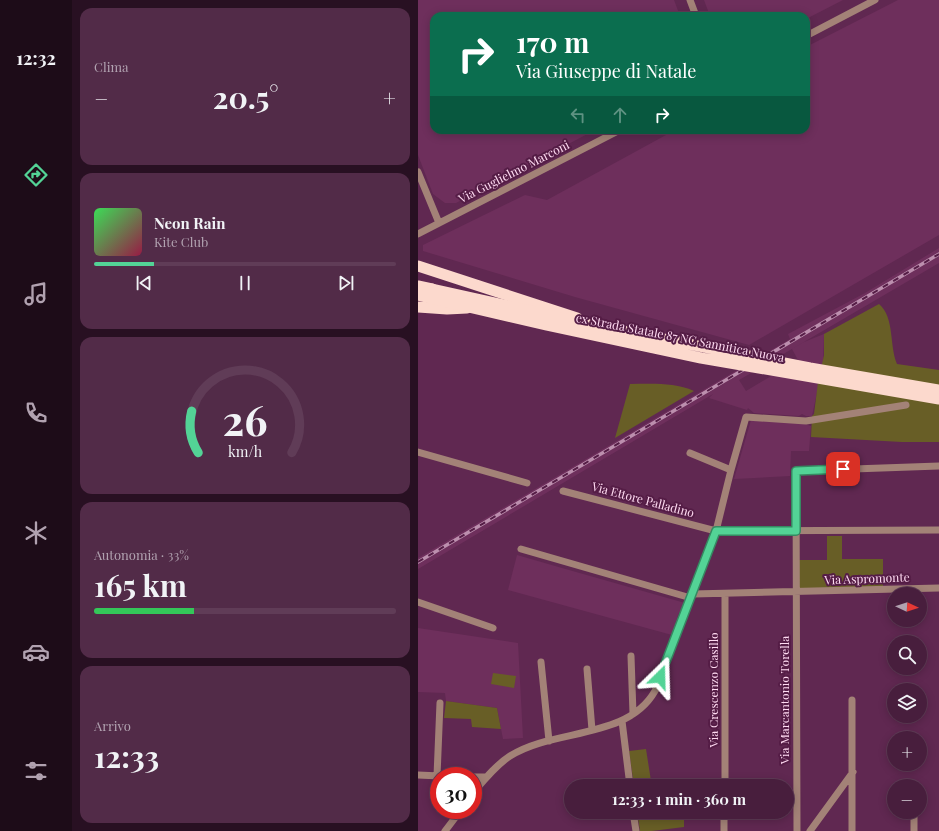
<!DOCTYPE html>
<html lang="it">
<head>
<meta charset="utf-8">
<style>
  body { margin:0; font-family:"Playfair Display",serif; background:#522b48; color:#f1f3f6; height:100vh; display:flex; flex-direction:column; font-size:15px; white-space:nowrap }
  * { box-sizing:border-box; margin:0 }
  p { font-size:13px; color:#b1a2b0 }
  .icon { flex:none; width:22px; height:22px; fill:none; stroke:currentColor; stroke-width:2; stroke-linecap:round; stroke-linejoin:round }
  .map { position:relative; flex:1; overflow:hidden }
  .side { display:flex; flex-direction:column; gap:8px; padding:8px; background:#281022; width:346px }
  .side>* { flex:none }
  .guide { position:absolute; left:12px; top:12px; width:380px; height:122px; border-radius:12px; box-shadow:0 2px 10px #0003,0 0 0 1px #603c57; background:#0b6e4f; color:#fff; overflow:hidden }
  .needle { width:26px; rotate:94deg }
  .fabs { position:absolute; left:469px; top:587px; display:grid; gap:8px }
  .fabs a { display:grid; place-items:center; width:40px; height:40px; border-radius:50%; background:#481e3d; box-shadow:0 2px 10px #0003,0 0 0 1px #603c57; font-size:20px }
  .speed { position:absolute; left:12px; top:767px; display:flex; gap:8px; font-size:20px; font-weight:700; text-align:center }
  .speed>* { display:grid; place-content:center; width:52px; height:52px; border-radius:50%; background:#481e3d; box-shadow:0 2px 10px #0003,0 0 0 1px #603c57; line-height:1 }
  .speed .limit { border:6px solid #d22; background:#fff; color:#111 }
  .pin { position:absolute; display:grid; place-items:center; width:34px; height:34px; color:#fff; margin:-17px; border-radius:8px; box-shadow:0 2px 6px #0006 }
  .me { position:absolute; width:44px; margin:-22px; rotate:22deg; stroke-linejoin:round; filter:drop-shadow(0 0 3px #0008) }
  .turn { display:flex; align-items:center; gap:14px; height:84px; padding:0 20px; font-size:18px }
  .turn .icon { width:52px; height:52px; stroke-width:2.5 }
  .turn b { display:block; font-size:28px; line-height:34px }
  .lanes { display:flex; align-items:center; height:38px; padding:0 20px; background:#0003; justify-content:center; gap:20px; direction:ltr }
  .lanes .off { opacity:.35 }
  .big { font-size:30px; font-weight:700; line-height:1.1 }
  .side .widget { flex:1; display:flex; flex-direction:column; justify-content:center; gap:6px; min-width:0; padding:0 14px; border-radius:12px; background:#522b48 }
  .side .dial { align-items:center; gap:0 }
  .dial svg { height:104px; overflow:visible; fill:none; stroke:#603c57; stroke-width:7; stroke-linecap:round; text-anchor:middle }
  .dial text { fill:#f1f3f6; stroke:none }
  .song { display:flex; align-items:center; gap:12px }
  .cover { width:48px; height:48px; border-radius:6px; background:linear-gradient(135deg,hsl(130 70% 55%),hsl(340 70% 35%)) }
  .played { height:4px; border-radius:2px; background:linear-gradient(90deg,#53d396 20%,#603c57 20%) }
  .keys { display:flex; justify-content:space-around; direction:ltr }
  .heat { display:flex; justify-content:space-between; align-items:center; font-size:22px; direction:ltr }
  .charge { height:6px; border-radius:3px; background:linear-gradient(90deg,#34c759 33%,#603c57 0) }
  .trip { position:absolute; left:146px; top:779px; width:230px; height:40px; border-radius:20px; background:#481e3d; box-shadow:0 2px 10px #0003,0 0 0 1px #603c57; font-weight:700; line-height:40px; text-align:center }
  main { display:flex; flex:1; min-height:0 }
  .menu { display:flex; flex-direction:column; width:72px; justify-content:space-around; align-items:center; background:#1d0c18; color:#b1a2b0 }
  .menu .icon { width:28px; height:28px }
  .menu .active { color:#53d396 }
  .menu b { font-size:18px; color:#f1f3f6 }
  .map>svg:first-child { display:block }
  .built { fill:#6e2f5c }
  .green { fill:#685e26 }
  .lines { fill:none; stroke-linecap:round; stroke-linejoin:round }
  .minor { stroke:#a38277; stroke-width:7 }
  .trunk { stroke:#fcd9cd; stroke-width:11 }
  .rail-casing { stroke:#bc8fae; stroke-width:3.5 }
  .rail { stroke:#551d46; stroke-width:2; stroke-dasharray:6; stroke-linecap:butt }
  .trunk-bridge { stroke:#fcd9cd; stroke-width:11 }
  .route-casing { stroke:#368962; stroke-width:10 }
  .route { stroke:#53d396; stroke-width:7 }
  .labels { text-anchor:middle; stroke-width:4; stroke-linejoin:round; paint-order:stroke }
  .street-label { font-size:12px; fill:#ffdbf2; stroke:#551d46 }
</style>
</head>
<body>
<main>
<nav class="menu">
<b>12:32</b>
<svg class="icon active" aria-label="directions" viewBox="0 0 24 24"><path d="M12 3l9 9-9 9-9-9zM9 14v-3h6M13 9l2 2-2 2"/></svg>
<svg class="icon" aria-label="music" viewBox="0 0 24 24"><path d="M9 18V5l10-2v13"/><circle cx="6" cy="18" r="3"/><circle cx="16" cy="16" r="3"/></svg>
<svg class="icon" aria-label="phone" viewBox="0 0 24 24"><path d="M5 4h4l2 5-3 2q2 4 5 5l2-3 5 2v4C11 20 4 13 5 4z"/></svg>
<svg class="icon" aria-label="climate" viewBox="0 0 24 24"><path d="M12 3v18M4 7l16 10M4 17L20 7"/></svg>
<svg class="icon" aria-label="car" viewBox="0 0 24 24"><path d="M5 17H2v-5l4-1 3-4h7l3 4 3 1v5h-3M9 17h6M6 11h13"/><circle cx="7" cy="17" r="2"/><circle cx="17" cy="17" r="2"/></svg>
<svg class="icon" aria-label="filters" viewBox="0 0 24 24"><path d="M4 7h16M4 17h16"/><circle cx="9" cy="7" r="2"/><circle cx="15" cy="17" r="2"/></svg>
</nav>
<section class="side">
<div class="widget"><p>Clima</p>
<div class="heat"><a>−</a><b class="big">20.5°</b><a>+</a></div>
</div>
<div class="widget">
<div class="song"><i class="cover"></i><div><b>Neon Rain</b><p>Kite Club</p></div></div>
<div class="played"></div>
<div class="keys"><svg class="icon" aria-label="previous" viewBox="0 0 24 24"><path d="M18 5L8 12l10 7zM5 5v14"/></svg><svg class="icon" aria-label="pause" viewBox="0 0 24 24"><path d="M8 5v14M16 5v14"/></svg><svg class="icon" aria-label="next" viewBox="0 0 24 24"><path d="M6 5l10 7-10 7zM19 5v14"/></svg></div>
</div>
<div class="widget dial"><svg viewBox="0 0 100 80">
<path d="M14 69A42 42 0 1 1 86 69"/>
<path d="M14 69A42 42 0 0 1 9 37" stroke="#53d396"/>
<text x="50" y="56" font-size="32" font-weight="700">26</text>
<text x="50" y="72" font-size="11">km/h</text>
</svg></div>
<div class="widget"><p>Autonomia · 33%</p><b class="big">165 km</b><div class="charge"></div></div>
<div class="widget"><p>Arrivo</p><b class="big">12:33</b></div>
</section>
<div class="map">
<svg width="521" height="831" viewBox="0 0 521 831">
  <rect width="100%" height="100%" fill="#602851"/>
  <path class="built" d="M0,0H256L262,16H16V130H177L38,203H27L15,194L0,155Z
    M286,0H425L388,19V16H292Z
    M480,0H521V235L331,345L157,297L5,251V245L107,195L129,200L248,135L249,130H388V47Z
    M521,248V263L321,380L328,391L380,360L374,349L386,342L406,334L405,364L394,416H388L384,414L381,416L336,413L330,408L329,410L291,398L295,394L0,569V558L372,339L370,334L447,293Z
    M333,420L383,423L393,426L391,451H373L372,476L316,479Z
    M99,555L144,568L267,603L260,615L254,635L90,590Z
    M0,628L100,643L105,738L85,739L79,708L28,701L27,693L0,692Z"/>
  <path class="green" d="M461,304C477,318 471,345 479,364L521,370V442H484L393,437L394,416L396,414L400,382L406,355V334Z
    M212,384C233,384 256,382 276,391L197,438Z
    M409,536H424V559H465V588L381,589V560H409Z
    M75,673L98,676L96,688L73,684Z
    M28,701L79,708L83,729L54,727L53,719L26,718Z
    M228,749L233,781L264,778L265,786H216L211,751Z
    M219,812H266V827L234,831H222Z"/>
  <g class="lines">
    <path class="minor" d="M272,0L278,16
      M388,36L457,0
      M0,172L21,223
      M0,234L202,130
      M0,452L109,483
      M272,453L313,470
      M145,491L298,531L521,530
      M103,549L273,598
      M275,594L521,588
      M0,602L75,628
      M213,656L215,714
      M123,662L131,741
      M169,669L174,730
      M204,721L212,786
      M0,775L22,776
      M19,776L22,703
      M55,777H68
      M307,786V594
      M55,793C66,780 78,765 92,756C136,728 209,740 237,691L298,531L313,470L328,417L388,421L488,405
      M215,812L218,831
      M27,831L43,810
      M306,831V812
      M379,831L378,471L521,466
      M392,831L435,772
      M434,831V700
      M496,831V812"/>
    <path class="trunk" d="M0,266L159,318
      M0,286L14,289
      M0,307L29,309L49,308"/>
    <g class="rail-casing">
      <path id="rail" d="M0,562L521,254"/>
    </g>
    <use href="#rail" class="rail"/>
    <path class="trunk-bridge" d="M14,289L175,325L392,368L521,390
      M0,295L128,325L283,358L521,399"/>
  </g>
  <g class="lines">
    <g class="route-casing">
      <path id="route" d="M242,677L298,531H378V471L425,469"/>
    </g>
    <use href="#route" class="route"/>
  </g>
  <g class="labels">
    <g class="street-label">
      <text transform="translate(96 172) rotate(-27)" y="4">Via Guglielmo Marconi</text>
      <text transform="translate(262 338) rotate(11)" y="4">ex Strada Statale 87 NC Sannitica Nuova</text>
      <text transform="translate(225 500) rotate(15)" y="4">Via Ettore Palladino</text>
      <text transform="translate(449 579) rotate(-2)" y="4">Via Aspromonte</text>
      <text transform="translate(296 690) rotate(-90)" y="4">Via Crescenzo Casillo</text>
      <text transform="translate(367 700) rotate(-90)" y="4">Via Marcantonio Torella</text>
    </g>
  </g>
</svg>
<div class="fabs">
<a><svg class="needle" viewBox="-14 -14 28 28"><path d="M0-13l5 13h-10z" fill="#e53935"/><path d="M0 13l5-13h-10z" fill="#b1a2b0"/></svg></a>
<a><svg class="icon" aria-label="search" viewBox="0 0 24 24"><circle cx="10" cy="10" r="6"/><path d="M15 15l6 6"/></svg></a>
<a><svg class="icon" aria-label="layers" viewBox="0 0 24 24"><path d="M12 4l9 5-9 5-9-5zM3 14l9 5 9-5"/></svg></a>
<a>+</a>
<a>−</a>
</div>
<div class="speed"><div class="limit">30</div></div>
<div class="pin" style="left:425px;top:469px;background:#d93025"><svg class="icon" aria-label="arrive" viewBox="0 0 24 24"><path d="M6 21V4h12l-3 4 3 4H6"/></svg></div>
<svg class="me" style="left:242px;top:677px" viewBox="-20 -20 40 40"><path d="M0-17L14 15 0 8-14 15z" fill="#53d396" stroke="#fff" stroke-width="4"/></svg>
<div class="trip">12:33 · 1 min · 360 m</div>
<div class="guide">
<div class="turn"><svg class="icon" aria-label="right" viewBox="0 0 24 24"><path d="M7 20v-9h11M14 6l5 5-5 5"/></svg><div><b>170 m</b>Via Giuseppe di Natale</div></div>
<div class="lanes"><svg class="icon off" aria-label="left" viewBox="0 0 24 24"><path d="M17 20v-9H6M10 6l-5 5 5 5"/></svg><svg class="icon off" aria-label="ahead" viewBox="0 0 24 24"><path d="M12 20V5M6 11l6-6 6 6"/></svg><svg class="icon" aria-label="right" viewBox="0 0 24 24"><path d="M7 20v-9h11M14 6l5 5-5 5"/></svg></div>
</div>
</div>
</main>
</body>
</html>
